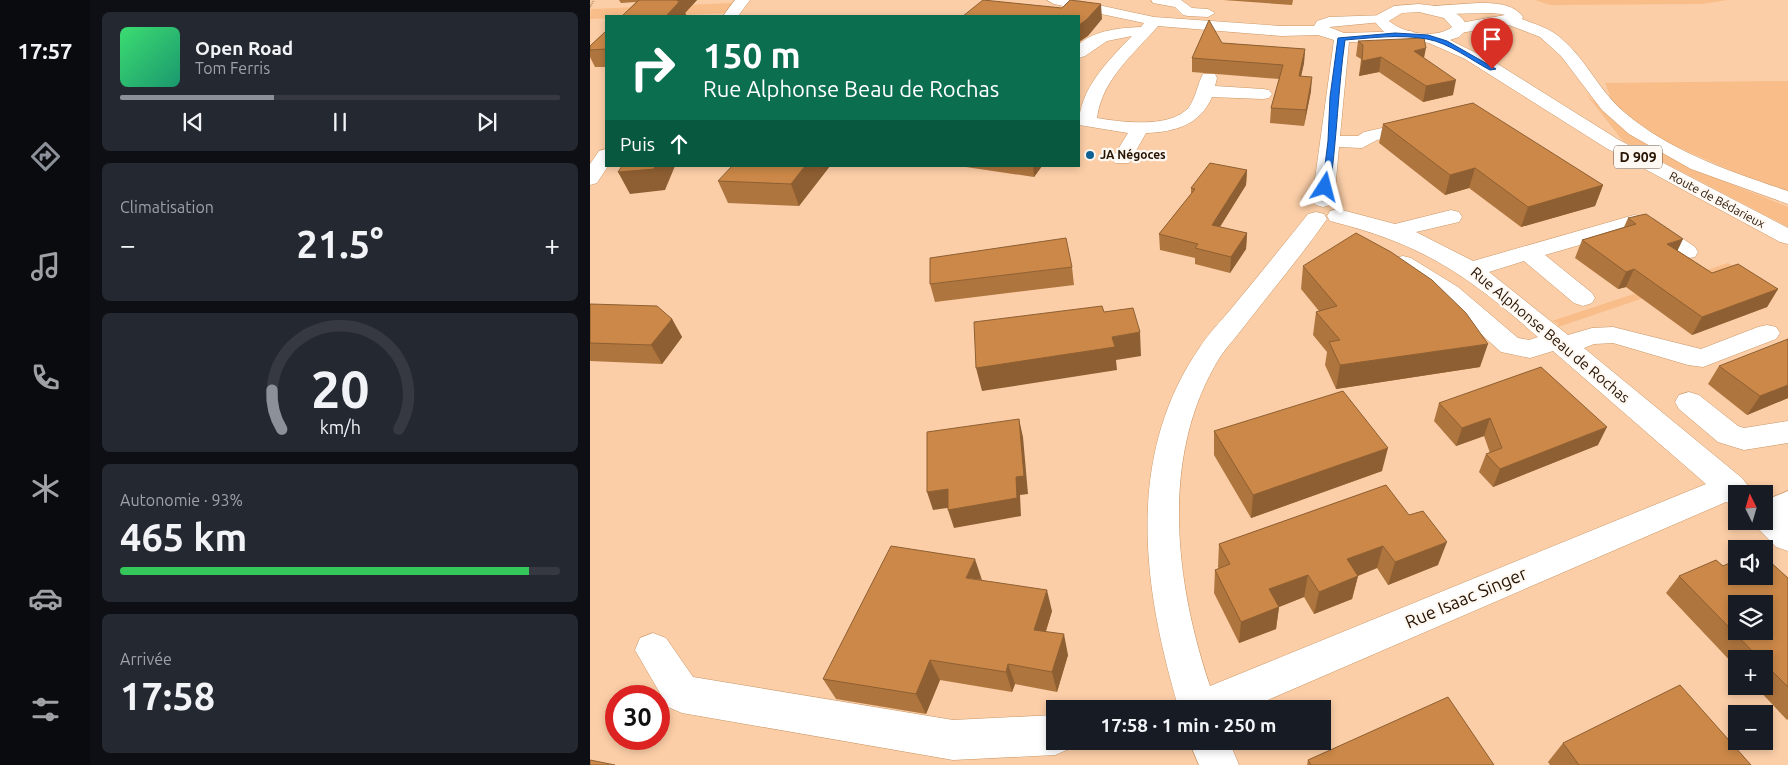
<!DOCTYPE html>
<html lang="fr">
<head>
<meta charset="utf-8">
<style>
  body { margin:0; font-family:Ubuntu,sans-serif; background:#242831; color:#f1f3f6; height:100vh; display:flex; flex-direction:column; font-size:19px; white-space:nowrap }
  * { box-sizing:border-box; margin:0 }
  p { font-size:16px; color:#9ea1a6 }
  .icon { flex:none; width:28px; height:28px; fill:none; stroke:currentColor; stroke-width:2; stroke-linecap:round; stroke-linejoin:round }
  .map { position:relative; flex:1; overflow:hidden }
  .sheet { display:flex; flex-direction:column; gap:12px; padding:12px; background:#0d0f14; width:500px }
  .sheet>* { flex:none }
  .guide { position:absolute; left:15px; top:15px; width:475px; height:152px; border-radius:0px; box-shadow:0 2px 8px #0003; background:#0b6e4f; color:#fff; overflow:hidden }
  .needle { width:32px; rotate:355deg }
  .fabs { position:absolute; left:1138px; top:485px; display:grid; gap:10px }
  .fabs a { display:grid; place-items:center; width:45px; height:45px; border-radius:0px; background:#171b24; box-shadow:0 2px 8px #0003; font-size:25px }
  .speed { position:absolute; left:15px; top:685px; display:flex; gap:10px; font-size:25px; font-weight:700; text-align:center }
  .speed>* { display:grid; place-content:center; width:65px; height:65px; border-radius:50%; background:#171b24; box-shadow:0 2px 8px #0003; line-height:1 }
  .speed .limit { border:8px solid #d22; background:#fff; color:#111 }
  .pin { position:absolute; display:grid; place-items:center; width:42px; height:42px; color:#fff; margin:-51px -21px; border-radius:50% 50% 50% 0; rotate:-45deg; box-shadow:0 0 5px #0007 }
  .pin .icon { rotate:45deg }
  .me { position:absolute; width:55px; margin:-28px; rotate:9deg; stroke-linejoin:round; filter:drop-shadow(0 0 4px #0008) }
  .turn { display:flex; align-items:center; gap:18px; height:105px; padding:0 15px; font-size:22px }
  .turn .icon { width:65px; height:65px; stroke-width:2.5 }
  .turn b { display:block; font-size:35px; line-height:42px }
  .then { display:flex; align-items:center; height:48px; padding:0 15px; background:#0003; gap:10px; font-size:19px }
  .big { font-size:38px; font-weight:600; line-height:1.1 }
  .sheet .widget { flex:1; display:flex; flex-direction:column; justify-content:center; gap:8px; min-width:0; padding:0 18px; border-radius:8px; background:#242831 }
  .sheet .dial { align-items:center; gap:0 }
  .dial svg { height:130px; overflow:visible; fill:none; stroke:#363941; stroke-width:7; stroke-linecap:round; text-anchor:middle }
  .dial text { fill:#f1f3f6; stroke:none }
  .song { display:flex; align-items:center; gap:15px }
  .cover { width:60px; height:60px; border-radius:8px; background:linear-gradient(135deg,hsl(140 70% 55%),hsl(160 70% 35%)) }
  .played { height:5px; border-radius:2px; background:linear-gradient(90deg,#8c9099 35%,#363941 35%) }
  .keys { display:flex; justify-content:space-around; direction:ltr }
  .heat { display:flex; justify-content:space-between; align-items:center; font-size:28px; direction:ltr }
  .charge { height:8px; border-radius:4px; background:linear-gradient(90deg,#34c759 93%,#363941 0) }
  .trip { position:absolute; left:456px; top:700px; width:285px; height:50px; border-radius:0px; background:#171b24; box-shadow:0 2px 8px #0003; font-weight:600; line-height:50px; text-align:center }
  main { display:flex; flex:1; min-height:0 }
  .menu { display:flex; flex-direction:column; width:90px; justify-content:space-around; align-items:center; background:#090b0e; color:#9ea1a6 }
  .menu .icon { width:35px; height:35px }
  .menu .on { color:#8c9099 }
  .menu b { font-size:22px; color:#f1f3f6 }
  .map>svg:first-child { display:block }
  .green { fill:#f8bd88 }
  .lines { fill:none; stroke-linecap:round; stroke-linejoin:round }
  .minor-casing { stroke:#ca9666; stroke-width:1 }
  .major-casing { stroke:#ca9666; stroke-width:1 }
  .path { stroke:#b18c6d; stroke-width:2; stroke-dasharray:1 1; stroke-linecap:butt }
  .minor { fill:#fff; fill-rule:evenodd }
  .major { fill:#fff; fill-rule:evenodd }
  .wall { fill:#af753e }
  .shaded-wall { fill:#8e5f32 }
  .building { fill:#cb8848; stroke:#8e5f32; fill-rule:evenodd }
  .route { fill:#1a73e8; stroke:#114b97 }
  .poi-dot { fill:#0f6193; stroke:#fef8f3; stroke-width:2 }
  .labels { text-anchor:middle; stroke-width:4.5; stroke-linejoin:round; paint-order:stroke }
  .far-poi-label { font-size:12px; font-weight:bold; fill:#281402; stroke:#fef8f3; text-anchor:start }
  .far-street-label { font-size:12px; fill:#281402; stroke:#fef8f3 }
  .shield { fill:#fef8f3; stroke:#68584a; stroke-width:1 }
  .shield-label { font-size:14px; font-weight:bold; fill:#281402 }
  .street-label { font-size:15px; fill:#281402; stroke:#fef8f3 }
  .near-street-label { font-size:18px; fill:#281402; stroke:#fef8f3 }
</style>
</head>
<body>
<main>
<nav class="menu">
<b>17:57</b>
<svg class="icon on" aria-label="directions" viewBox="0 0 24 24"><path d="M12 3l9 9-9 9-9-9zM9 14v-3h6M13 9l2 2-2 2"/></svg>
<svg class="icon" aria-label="music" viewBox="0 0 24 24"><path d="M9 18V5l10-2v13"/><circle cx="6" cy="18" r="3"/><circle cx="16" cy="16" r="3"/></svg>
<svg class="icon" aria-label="phone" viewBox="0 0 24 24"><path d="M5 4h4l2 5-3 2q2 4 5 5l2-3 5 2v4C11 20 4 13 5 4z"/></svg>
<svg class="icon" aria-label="climate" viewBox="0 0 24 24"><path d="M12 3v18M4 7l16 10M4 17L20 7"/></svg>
<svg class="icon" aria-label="car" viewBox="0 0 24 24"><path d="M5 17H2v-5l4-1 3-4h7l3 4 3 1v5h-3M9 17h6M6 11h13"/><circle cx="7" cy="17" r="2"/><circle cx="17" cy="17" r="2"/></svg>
<svg class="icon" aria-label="filters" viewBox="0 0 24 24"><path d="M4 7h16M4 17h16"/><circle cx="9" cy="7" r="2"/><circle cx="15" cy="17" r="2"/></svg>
</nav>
<section class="sheet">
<div class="widget">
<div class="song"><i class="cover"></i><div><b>Open Road</b><p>Tom Ferris</p></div></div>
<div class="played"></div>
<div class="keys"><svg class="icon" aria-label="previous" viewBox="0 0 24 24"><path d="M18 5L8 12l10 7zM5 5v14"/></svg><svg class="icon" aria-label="pause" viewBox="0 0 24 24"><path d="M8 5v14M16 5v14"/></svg><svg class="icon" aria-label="next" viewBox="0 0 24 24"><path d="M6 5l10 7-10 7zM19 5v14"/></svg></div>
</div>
<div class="widget"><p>Climatisation</p>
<div class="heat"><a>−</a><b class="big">21.5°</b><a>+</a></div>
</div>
<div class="widget dial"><svg viewBox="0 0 100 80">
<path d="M14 69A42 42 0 1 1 86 69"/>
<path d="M14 69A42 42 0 0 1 8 45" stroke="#8c9099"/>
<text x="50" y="56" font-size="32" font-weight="700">20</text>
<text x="50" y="72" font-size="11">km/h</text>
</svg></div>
<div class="widget"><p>Autonomie · 93%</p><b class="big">465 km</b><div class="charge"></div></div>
<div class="widget"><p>Arrivée</p><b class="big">17:58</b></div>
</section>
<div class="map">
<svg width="1198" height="765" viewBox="0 0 1198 765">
  <rect width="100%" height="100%" fill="#fbcea7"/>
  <path class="green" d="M945,0H1138L1112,4L960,5Z
    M142,3L135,13L0,19L1,9Z
    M1198,81V192L1168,182L1078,143L1024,106L1015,83Z
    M996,94L1048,139L1101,168L1198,207V227L1033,141Z
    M1138,263L1145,267L968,327V323L962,321Z"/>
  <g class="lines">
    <g class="minor-casing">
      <path id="minor" d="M145,0H160L148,16H133Z
        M457,0H485L564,17L691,26H724L727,21L739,17L797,15L799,18L797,21L792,22L739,27L754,33L821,31L829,36L821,41L759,42L750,136H768L774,132L828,120L835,122L837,126L835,130L787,140L772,148L749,147L744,201L740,205L733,207L726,205L722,201L744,40L728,35L691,36L568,26C544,54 512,79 507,118C531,122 581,129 599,107C605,99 607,87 611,78L613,74H625L627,78L625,86L673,89L679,90L682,94L679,98L673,99L622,97C610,125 585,132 556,133L539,163H525L522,159L538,133L489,125C489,89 518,61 542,36L517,41L495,56L489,58V44C506,30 529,28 551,27L554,23L464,4Z
        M561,0H591L602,8L618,9L625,13L618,17L598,16L593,15L585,7L563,3Z
        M888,3C904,3 923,3 933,17L932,19C944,24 956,27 967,35C994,55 1008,90 1034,112C1081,152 1141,172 1198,191V204L1101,169L1039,134L1012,110L971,56L950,37L919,25L870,33L862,28L870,23L915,15C899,9 844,19 837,10L844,6Z
        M16,149V166H18L7,183L0,185V164L9,151Z
        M748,209L805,224L861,210L869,212L872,217L869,222L826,232L883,261L1044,215L1064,219L1105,247L1108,252L1105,257C1085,262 1065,240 1049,229H1045L955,255L1002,293L1005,298L1002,303L993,306L984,303L934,261L899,272L978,335L1002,328L1023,327L1111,349L1168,327L1177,325L1186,327L1190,333L1186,339L1113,367L1098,365L1023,343L1004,344L994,348L1152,478L1164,494H1146V506L1136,502L657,709H589C553,589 534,457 610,347C619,333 631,321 641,309C667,277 693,246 718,214L726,212L734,214L737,219C712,255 683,289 656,324C648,335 638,345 630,357C569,455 585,582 620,686L1116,484L963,351L940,358L911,352L850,297L805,268L801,263L805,258L813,256L821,258L868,287L928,338L939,340L948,337C877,275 833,244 740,221L737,216L740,211Z
        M1099,392L1109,395L1148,426L1154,428L1198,421V443L1154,450L1144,447L1128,442L1089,409L1085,402L1089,395Z
        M1198,491V551L1186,547L1161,521H1174V501Z
        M63,633L76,638L103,677L363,720L465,715V741H482L479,749L465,755L363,760L92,713L78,707L45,650L50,638Z
        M599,741H639L649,765H609Z"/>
    </g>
    <g class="major-casing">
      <path id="major" d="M829,4C848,6 870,8 878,28L869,37L860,40L906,63L1029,140L1198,228V244L1190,242L1016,148L875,59L839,43L802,36L793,31L785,22L787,15L804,6ZM829,12L854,18L862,27C846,39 814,34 799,21L812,13Z"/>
    </g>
    <path class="path" d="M0,7L4,0"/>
    <use href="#minor" class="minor"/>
    <use href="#major" class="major"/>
  </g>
  <path class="wall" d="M29,0H107L95,13L97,16H32L46,2L31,3Z
    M633,0H703L702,5Z
    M16,31V67H5L0,57V46Z
    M768,41L834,58L863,95L833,102L789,72L769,76L771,59L766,56Z
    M632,43L715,49L714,63L711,76L721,91L714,126L680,123L681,108L689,79L602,72V58Z
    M793,124L1013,185L1005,206L931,227L879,188L855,195L789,143Z
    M240,166L209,206L138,203L128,181Z
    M375,166H452L444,177L376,167Z
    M657,170L656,185L630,227L657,233L656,249L640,273L605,264V258L570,250L569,234L601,194V188Z
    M1038,218L1122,273L1188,289L1177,307L1102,335L1036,287L1028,289L985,258L992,240L1034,227Z
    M713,266L890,367L746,389L735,365L737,352L723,335L726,312L729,311L711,289Z
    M482,267L484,285L345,302L340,284Z
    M0,304L82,319L92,337L72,364L0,361Z
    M1129,366L1198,398L1157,415L1118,384Z
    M849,403L1008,445L903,487L889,472L896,454L900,453L894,436L866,446L844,421Z
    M624,431L792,471L661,518L624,455Z
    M796,485L848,565L798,585L787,568L768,576L762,599L724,614L714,597L689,607L686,629L649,643L624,593L625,570L629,569L628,567L629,544Z
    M1133,566L1198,578V719L1197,720L1165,686H1174V659H1146V667L1076,593L1089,576Z
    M392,580L462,611L456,631L478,655L467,692L425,684L422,692L350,680L336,714L246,699L233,679Z
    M973,743L1161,765H960L958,762Z
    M718,760L904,765H717Z"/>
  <path class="shaded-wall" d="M88,0H107L95,13L97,16H78L77,15Z
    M511,4L512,19L498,36L489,42V25Z
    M836,48L833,63L824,51Z
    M715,49L714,63L708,90L709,76Z
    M791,57L789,72L769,76L772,61Z
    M722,77L721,91L714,126L716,110Z
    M866,80L863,95L833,102L836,86Z
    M65,166H85L75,190L40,194L28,172Z
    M215,166H240L209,206L201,184Z
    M443,166H452L444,177Z
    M885,168L879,188L855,195L860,175Z
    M657,170L656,185L621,241L622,225Z
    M1013,185L1005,206L931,227L938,207Z
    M657,233L656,249L640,273L641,257Z
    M1093,239L1085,256L1077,244Z
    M1044,269L1036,287L1028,289L1036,272Z
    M1188,289L1177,307L1102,335L1112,317Z
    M82,319L92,337L72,364L61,345Z
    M550,332L551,356L526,360L527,370L392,391L386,368L522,337Z
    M898,344L890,367L746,389L750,365Z
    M1198,385V398L1157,415L1170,396Z
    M900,418L894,436L866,446L872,428Z
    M429,419L433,437L438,494L430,495L431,516L364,528L358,510L426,477Z
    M1017,427L1008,445L903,487L910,469Z
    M798,448L792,471L661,518L663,495Z
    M358,489L364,507L343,510L337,492Z
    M857,542L848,565L798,585L805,562Z
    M793,546L787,568L752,582L757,559Z
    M385,559L392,580L376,578Z
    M718,575L714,597L676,612L679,589Z
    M768,576L762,599L724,614L729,592Z
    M457,590L462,611L450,650L444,630Z
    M689,607L686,629L649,643L651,622Z
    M474,634L478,655L467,692L462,672Z
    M340,660L350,680L336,714L326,694Z
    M418,664L425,684L422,692L416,672Z"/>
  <path class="building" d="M49,0H88L87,1H90L77,15H83L82,16H32Z
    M393,0L472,8L480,0L511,4L496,20L489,25V16H373Z
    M619,20L632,43L715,49L709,76L722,77L716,110L681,108L693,65L602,58Z
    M16,31V49L0,50V46Z
    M834,38L836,48L824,51L866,80L836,86L791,57L772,61L773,45L768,41Z
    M883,103L1013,185L938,207L885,168L860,175L793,124Z
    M620,163L657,170L622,225L657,233L641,257L605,248L608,244L569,234L605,189L601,188Z
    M32,166H65L64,169L28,172Z
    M142,166H215L201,184L128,181Z
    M1056,214L1093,239L1077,244L1122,273L1148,264L1188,289L1112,317L1044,269L1036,272L992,240L1046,224L1038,218Z
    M766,233L801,252L842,280L876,313L898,344L750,365L739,342L750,340L726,312L747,306L713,266Z
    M476,238L482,267L340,284V258Z
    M0,304L67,306L82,319L61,345L0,343Z
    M512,306L514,312L543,308L550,332L522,337L525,347L386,368L384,322Z
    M1198,339V385L1170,396L1129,366Z
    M951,367L1017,427L910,469L896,454L912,448L900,418L872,428L849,403Z
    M753,391L798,448L663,495L624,431Z
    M429,419L434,476L426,477L427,498L358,510V489L337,492V432Z
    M796,485L819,515L833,511L857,542L805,562L793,546L757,559L768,576L729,592L718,575L679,589L689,607L651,622L625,570L640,564L629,544Z
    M301,546L385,559L376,578L457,590L444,630L474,634L462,672L418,664L416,672L340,660L326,694L233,679Z
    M1174,558L1177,559L1198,578V687L1174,663V659H1170L1089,576L1126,560L1133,566L1146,560V576H1174ZM1146,604H1174V631H1146Z
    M1090,685L1161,765H989L973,743Z
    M858,697L904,765H721L718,760Z
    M0,760L25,765H0Z"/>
  <path class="route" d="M805,33L838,35L857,41L906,69L900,70C881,60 859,43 837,39C810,34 781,38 755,40C748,89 747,138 740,187L732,189L738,141L740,97L748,38Z"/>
  <circle class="poi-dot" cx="500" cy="155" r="5"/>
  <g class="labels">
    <g class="far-poi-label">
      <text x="510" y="159">JA Négoces</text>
    </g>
    <g class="far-street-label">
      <text transform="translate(1127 200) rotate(28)" y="4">Route de Bédarieux</text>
    </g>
    <rect class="shield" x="1024" y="145.5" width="48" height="23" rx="4"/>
    <g class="shield-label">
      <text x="1048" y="162">D 909</text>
    </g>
    <g class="street-label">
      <text transform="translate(960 335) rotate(40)" y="5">Rue Alphonse Beau de Rochas</text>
    </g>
    <g class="near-street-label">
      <text transform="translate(876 598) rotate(-23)" y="6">Rue Isaac Singer</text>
    </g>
  </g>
</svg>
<div class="fabs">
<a><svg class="needle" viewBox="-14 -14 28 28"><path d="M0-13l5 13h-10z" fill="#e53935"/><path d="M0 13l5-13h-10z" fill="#9ea1a6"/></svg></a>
<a><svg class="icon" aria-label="sound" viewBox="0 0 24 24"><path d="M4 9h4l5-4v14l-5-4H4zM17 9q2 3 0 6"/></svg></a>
<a><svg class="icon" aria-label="layers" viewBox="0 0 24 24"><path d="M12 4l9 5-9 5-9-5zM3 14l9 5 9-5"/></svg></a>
<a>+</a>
<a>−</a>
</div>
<div class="speed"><div class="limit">30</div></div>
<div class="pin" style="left:902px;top:69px;background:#d93025"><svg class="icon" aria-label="arrive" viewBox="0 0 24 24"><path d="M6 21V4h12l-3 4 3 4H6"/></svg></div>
<svg class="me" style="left:735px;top:187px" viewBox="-20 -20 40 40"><path d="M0-17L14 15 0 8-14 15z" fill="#1a73e8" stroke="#fff" stroke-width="4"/></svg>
<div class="trip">17:58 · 1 min · 250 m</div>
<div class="guide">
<div class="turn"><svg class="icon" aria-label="right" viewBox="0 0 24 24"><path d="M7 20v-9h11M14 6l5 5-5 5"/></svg><div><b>150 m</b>Rue Alphonse Beau de Rochas</div></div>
<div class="then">Puis<svg class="icon" aria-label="ahead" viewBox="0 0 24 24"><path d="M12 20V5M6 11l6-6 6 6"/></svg></div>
</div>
</div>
</main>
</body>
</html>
